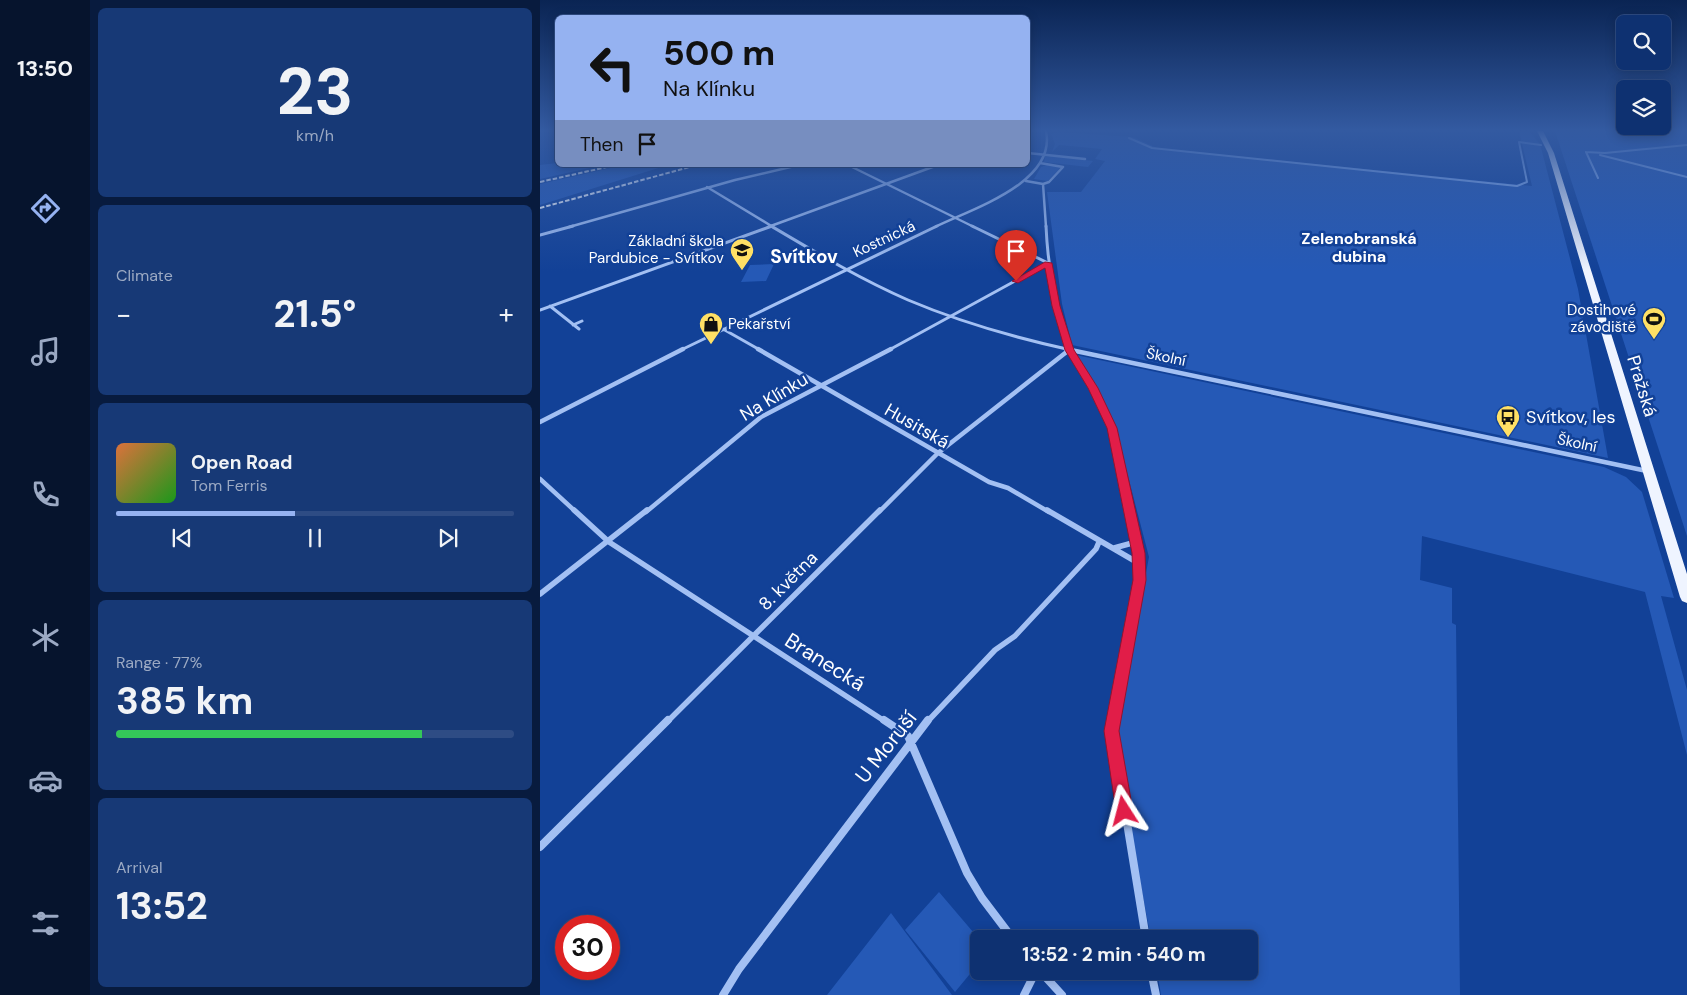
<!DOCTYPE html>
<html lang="en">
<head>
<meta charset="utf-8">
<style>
  body { margin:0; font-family:"DM Sans",sans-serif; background:#173976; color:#f1f3f6; height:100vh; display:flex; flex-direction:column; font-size:19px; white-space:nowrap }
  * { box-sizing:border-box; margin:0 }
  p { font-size:16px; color:#9ba9c3 }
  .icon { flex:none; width:28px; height:28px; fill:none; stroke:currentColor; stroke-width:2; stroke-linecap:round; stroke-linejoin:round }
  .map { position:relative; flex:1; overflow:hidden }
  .panel { display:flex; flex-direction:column; gap:8px; padding:8px; background:#081b3e; width:450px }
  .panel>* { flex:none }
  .hud { position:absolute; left:15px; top:15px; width:475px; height:152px; border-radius:8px; box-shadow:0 2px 12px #0003,0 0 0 1px #2e4c84; background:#95b2f1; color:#111; overflow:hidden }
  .buttons { position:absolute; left:1076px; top:15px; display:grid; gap:10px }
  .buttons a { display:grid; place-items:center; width:55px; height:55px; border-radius:8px; background:#0e3171; box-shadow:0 2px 12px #0003,0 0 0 1px #2e4c84; font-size:25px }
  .speed { position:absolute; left:15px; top:915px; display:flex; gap:10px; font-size:25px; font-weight:700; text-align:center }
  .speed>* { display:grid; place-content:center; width:65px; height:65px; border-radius:50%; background:#0e3171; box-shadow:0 2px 12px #0003,0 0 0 1px #2e4c84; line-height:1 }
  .speed .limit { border:8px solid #d22; background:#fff; color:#111 }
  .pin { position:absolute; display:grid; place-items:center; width:42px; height:42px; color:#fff; margin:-51px -21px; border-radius:50% 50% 50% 0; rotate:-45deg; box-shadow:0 0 5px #0007 }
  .pin .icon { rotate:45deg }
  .me { position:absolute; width:55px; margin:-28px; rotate:351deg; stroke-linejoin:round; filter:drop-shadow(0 0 4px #0008) }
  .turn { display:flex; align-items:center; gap:18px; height:105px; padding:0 25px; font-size:22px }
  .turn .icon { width:65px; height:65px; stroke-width:2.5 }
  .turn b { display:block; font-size:35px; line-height:42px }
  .then { display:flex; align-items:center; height:48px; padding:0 25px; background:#0003; gap:10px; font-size:19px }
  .big { font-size:38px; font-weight:700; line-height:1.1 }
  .panel .card { flex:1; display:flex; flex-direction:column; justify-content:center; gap:8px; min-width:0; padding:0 18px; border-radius:8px; background:#173976 }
  .panel .dial { align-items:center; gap:0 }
  .dial b { font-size:65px; line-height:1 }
  .song { display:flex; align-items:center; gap:15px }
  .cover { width:60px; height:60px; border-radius:8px; background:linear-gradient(135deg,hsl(20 70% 55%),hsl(120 70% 35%)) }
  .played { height:5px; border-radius:2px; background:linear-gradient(90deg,#95b2f1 45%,#2e4c84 45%) }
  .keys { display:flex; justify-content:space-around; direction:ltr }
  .heat { display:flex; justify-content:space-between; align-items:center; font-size:28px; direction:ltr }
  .charge { height:8px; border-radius:4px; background:linear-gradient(90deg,#34c759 77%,#2e4c84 0) }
  .trip { position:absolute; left:430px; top:930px; width:288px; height:50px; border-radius:8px; background:#0e3171; box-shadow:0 2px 12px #0003,0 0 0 1px #2e4c84; font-weight:700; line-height:50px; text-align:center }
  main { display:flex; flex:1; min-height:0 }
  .menu { display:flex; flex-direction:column; width:90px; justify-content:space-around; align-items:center; background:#06142d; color:#9ba9c3 }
  .menu .icon { width:35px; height:35px }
  .menu .active { color:#95b2f1 }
  .menu b { font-size:22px; color:#f1f3f6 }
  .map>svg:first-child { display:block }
  .green { fill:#2559b6 }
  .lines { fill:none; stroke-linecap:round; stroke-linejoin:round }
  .stream { stroke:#95baf6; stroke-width:2 }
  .minor-far4 { stroke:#a3c0f3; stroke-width:2.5 }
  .minor-far3 { stroke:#a3c0f3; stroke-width:3 }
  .minor-far2 { stroke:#a3c0f3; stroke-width:4.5 }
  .minor-far1 { stroke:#a3c0f3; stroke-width:5.5 }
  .minor { stroke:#a3c0f3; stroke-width:8 }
  .primary { fill:#eff4ff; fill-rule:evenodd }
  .rail { stroke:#fff; stroke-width:2; stroke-dasharray:4.5 2; stroke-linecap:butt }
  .route { fill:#e11d48; stroke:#92132f }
  .labels { text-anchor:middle; stroke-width:5; stroke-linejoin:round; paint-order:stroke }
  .far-street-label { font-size:15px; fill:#fff; stroke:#124197 }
  .far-poi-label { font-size:15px; fill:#fff; stroke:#124197; text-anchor:end }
  .far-neighbourhood-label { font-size:16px; font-weight:bold; fill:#fff; stroke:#124197 }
  .street-label { font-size:18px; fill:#fff; stroke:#124197 }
  .poi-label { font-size:18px; fill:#fff; stroke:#124197; text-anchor:start }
  .far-district-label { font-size:19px; font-weight:bold; fill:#fff; stroke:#124197 }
  .near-street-label { font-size:21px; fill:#fff; stroke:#124197 }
</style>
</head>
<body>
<main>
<nav class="menu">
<b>13:50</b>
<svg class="icon active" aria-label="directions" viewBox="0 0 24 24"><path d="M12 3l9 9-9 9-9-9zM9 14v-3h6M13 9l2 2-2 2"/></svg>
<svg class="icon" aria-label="music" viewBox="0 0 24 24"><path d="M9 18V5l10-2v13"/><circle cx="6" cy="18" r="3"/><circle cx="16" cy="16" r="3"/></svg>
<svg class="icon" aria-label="phone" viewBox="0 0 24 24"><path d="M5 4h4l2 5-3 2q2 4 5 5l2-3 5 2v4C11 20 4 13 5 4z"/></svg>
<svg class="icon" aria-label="climate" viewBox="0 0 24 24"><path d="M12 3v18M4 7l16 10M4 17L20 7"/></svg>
<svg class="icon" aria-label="car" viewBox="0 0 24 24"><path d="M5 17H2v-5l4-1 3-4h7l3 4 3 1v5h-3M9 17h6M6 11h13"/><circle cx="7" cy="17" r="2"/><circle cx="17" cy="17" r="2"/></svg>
<svg class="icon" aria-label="filters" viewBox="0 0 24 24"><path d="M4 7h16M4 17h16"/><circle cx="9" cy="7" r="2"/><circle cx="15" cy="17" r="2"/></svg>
</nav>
<section class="panel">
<div class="card dial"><b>23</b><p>km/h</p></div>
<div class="card"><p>Climate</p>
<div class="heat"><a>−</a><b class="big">21.5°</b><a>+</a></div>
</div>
<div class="card">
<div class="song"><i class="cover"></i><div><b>Open Road</b><p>Tom Ferris</p></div></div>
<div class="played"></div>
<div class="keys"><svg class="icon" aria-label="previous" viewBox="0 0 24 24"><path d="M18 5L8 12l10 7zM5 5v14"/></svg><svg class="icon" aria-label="pause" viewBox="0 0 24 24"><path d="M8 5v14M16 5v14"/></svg><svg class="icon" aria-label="next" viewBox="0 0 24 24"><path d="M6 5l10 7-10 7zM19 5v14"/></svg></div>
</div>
<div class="card"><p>Range · 77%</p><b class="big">385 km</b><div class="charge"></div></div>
<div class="card"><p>Arrival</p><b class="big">13:52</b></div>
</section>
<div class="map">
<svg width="1147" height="995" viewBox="0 0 1147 995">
  <rect width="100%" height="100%" fill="#124197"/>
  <path class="green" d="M979,131H989L1000,144L1038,289L1068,458L532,345L522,304L507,192H541L565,161L555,159L562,149L519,145L512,152L515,144L511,134L518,132L593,137L617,148L992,186Z
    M1015,131H1147V536Z
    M510,156L553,161L548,167L504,162L505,157Z
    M17,163L18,165H63L0,179V165Z
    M84,165H128L0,205V184Z
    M507,165L521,167L508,181L494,179L501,167Z
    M234,264L226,281L201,282L210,265Z
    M536,355L1064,467L1086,477L1102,492L1134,598L1121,596L1147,690V755L1105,592L882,536L880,580L912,588V623L916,625L920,995H621L617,971H709V939H611L574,743L609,557L575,426L558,390Z
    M399,892L439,939V963L415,992L365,930Z
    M351,913L412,995H287Z"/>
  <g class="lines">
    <path class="stream" d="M589,138L612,148L977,186L987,182L979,142L1001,145
      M1046,152L1065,153L1147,145
      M1046,152L1058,178
      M1060,155L1147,177"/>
    <path class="minor-far4" d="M488,153L545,159
      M500,163L523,167L509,182L503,184
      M308,165L434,227
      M486,181L503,184L506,227
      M167,187L233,227
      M29,227L195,180L259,165
      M228,227L398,165
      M395,227C431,209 517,183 506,131"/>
    <path class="minor-far3" d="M231,226C275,252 320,279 368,300C420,322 476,338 531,350
      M432,226L508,263
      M506,226C508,269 515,309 529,350
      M0,235L33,226
      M10,306L39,329
      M0,310L232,226
      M33,325L42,321
      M183,329L220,350
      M141,350L397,226
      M349,350L508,263"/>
    <path class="minor-far2" d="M218,349L449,482L468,488L509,512
      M526,349L1107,471
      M529,349L553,388L572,428L589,512
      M0,422L143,349
      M0,479L36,512
      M106,512L221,417L351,349
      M339,512L398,453L529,350"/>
    <path class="minor-far1" d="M34,510L69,542L346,722
      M507,510L600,564
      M574,548L596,542
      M0,594L107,510
      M127,722L340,510
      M387,722L455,650L475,636L556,549L559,542
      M574,722L600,580L598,553L589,510"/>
    <path class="minor" d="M344,720L368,736L427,873L442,898L473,939
      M574,720L572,731L606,939
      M0,847L128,720
      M500,971L522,995
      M611,971L616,995
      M183,995L199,969L388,720
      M484,995L496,971"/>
    <path class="primary" d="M997,131H1003L1014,153L1147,574V603L1142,601L1140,597L1008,153Z"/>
    <path class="rail" d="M0,182L76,165
      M0,208L157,165"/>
  </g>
  <linearGradient id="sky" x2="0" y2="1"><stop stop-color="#0a2453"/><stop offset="0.48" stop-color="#335aa1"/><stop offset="1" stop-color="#335aa1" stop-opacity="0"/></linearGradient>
  <rect width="1147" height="271" fill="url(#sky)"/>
  <path class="route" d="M505,262L512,263L520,306L534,350L558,388L577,428L605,553L606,580L579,731L593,811L590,817L584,820L578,817L576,811L564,731L593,580L592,553L567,428L548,388L525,350L512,306L505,268L478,283L472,281Z"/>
  <defs>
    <g id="school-pin" transform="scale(1.25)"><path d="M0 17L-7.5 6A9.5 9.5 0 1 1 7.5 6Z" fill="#ffe065" stroke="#124197"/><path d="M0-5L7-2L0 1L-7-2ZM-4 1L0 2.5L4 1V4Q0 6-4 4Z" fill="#111"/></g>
    <g id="stadium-pin" transform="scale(1.25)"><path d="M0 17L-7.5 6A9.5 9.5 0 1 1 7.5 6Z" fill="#ffe065" stroke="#124197"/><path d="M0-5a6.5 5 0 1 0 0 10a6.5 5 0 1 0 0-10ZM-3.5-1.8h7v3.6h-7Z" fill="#111"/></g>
    <g id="shop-pin" transform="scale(1.25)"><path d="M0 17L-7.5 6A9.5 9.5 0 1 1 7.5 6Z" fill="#ffe065" stroke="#124197"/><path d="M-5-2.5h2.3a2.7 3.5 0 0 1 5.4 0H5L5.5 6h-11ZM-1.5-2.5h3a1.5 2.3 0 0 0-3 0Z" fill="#111"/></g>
    <g id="bus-pin" transform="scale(1.25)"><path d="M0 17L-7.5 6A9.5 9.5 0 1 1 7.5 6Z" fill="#ffe065" stroke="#124197"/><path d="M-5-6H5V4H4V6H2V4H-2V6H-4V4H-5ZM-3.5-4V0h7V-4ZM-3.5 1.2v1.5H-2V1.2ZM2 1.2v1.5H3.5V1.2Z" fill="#111"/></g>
  </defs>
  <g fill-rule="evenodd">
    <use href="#school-pin" x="202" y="250"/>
    <use href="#stadium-pin" x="1114" y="319"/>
    <use href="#shop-pin" x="171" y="324"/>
    <use href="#bus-pin" x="968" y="417"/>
  </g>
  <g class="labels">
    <g class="far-street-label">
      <text transform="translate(344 239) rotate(-25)" y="5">Kostnická</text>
      <text transform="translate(626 357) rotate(12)" y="5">Školní</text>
      <text transform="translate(1037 443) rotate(12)" y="5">Školní</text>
    </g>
    <g class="far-poi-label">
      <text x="184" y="246">Základní škola<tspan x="184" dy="17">Pardubice - Svítkov</tspan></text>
      <text x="1096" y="315">Dostihové<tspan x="1096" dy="17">závodiště</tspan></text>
      <text x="188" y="329" text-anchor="start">Pekařství</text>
    </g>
    <g class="far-neighbourhood-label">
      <text x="819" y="244">Zelenobranská<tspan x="819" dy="18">dubina</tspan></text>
    </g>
    <g class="street-label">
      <text transform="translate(1102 386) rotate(73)" y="6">Pražská</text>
      <text transform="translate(234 397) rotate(-31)" y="6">Na Klínku</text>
      <text transform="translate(377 426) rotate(30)" y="6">Husitská</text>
      <text transform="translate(248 581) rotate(-45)" y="6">8. května</text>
    </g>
    <g class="poi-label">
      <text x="986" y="423">Svítkov, les</text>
    </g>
    <g class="far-district-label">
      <text x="264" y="263">Svítkov</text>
    </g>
    <g class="near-street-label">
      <text transform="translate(285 662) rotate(32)" y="7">Branecká</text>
      <text transform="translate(346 747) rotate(-52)" y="7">U Moruší</text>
    </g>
  </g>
</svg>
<div class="buttons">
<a><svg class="icon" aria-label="search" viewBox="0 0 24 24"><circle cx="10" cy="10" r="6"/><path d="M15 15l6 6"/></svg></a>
<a><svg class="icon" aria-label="layers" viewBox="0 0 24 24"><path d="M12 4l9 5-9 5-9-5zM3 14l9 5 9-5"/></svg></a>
</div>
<div class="speed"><div class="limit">30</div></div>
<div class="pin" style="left:476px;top:281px;background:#d93025"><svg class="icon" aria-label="arrive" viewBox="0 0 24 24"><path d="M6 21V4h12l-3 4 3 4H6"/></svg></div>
<svg class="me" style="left:584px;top:811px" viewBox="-20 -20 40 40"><path d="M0-17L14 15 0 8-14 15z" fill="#e11d48" stroke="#fff" stroke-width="4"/></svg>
<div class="trip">13:52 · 2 min · 540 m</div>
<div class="hud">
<div class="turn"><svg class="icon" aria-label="left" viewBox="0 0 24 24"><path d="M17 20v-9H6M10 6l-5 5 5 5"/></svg><div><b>500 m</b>Na Klínku</div></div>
<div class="then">Then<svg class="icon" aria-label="arrive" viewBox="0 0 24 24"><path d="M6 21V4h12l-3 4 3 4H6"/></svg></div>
</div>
</div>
</main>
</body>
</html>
